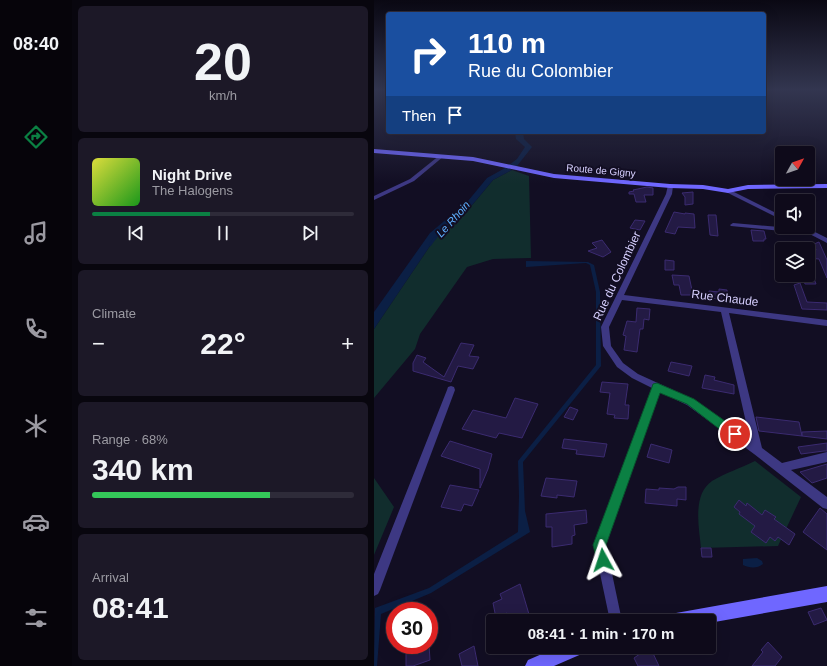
<!DOCTYPE html>
<html lang="en">
<head>
<meta charset="utf-8">
<style>
  body { margin:0; font-family:Helvetica,sans-serif; background:#1c1827; color:#f1f3f6; height:100vh; display:flex; flex-direction:column; font-size:15px; white-space:nowrap }
  * { box-sizing:border-box; margin:0 }
  p { font-size:13px; color:#9b9aa2 }
  .icon { flex:none; width:22px; height:22px; fill:none; stroke:currentColor; stroke-width:2; stroke-linecap:round; stroke-linejoin:round }
  .map { position:relative; flex:1; overflow:hidden }
  .panel { display:flex; flex-direction:column; gap:6px; padding:6px; background:#08060e; width:302px }
  .panel>* { flex:none }
  .guide { position:absolute; left:12px; top:12px; width:380px; height:122px; border-radius:4px; box-shadow:0 4px 16px #0002,0 0 0 1px #2e2b39; background:#1a4fa0; color:#fff; overflow:hidden }
  .needle { width:26px; rotate:50deg }
  .fabs { position:absolute; left:401px; top:146px; display:grid; gap:8px }
  .fabs a { display:grid; place-items:center; width:40px; height:40px; border-radius:4px; background:#0e0a1a; box-shadow:0 4px 16px #0002,0 0 0 1px #2e2b39; font-size:20px }
  .speed { position:absolute; left:12px; top:602px; display:flex; gap:8px; font-size:20px; font-weight:700; text-align:center }
  .speed>* { display:grid; place-content:center; width:52px; height:52px; border-radius:50%; background:#0e0a1a; box-shadow:0 4px 16px #0002,0 0 0 1px #2e2b39; line-height:1 }
  .speed .limit { border:6px solid #d22; background:#fff; color:#111 }
  .pin { position:absolute; display:grid; place-items:center; width:34px; height:34px; color:#fff; margin:-17px; border:2px solid #fff; border-radius:50%; box-shadow:0 1px 4px #0007 }
  .me { position:absolute; width:44px; margin:-22px; rotate:355deg; stroke-linejoin:round; filter:drop-shadow(0 0 3px #0008) }
  .turn { display:flex; align-items:center; gap:14px; height:84px; padding:0 16px; font-size:18px }
  .turn .icon { width:52px; height:52px; stroke-width:2.5 }
  .turn b { display:block; font-size:28px; line-height:34px }
  .then { display:flex; align-items:center; height:38px; padding:0 16px; background:#0003; gap:8px; font-size:15px }
  .big { font-size:30px; font-weight:800; line-height:1.1 }
  .panel .widget { flex:1; display:flex; flex-direction:column; justify-content:center; gap:6px; min-width:0; padding:0 14px; border-radius:6px; background:#1c1827 }
  .panel .dial { align-items:center; gap:0 }
  .dial b { font-size:52px; line-height:1 }
  .song { display:flex; align-items:center; gap:12px }
  .cover { width:48px; height:48px; border-radius:6px; background:linear-gradient(135deg,hsl(60 70% 55%),hsl(120 70% 35%)) }
  .played { height:4px; border-radius:2px; background:linear-gradient(90deg,#0b8043 45%,#2e2b39 45%) }
  .keys { display:flex; justify-content:space-around; direction:ltr }
  .heat { display:flex; justify-content:space-between; align-items:center; font-size:22px; direction:ltr }
  .charge { height:6px; border-radius:3px; background:linear-gradient(90deg,#34c759 68%,#2e2b39 0) }
  .trip { position:absolute; left:112px; top:614px; width:230px; height:40px; border-radius:4px; background:#0e0a1a; box-shadow:0 4px 16px #0002,0 0 0 1px #2e2b39; font-weight:800; line-height:40px; text-align:center }
  main { display:flex; flex:1; min-height:0 }
  .menu { display:flex; flex-direction:column; width:72px; justify-content:space-around; align-items:center; background:#06040a; color:#9b9aa2 }
  .menu .icon { width:28px; height:28px }
  .menu .current { color:#0b8043 }
  .menu b { font-size:18px; color:#f1f3f6 }
  .map>svg:first-child { display:block }
  .green { fill:#112d2d }
  .water { fill:#0b1f45 }
  .lines { fill:none; stroke-linecap:round; stroke-linejoin:round }
  .stream-far1 { stroke:#0b1f45; stroke-width:2 }
  .stream { stroke:#0b1f45; stroke-width:2.5 }
  .building { fill:#231a44; stroke:#3b2b70 }
  .street { fill:#3d3883; fill-rule:evenodd }
  .secondary { fill:#6f67ff; fill-rule:evenodd }
  .route { fill:#0b8043; stroke:#07532c }
  .labels { text-anchor:middle; stroke-width:4; stroke-linejoin:round; paint-order:stroke }
  .far-street-label { font-size:10px; fill:#d7d0ff; stroke:#120e23 }
  .far-water-label { font-size:11px; font-style:italic; fill:#5eb0ff; stroke:#120e23 }
  .street-label { font-size:12px; fill:#d7d0ff; stroke:#120e23 }
</style>
</head>
<body>
<main>
<nav class="menu">
<b>08:40</b>
<svg class="icon current" aria-label="directions" viewBox="0 0 24 24"><path d="M12 3l9 9-9 9-9-9zM9 14v-3h6M13 9l2 2-2 2"/></svg>
<svg class="icon" aria-label="music" viewBox="0 0 24 24"><path d="M9 18V5l10-2v13"/><circle cx="6" cy="18" r="3"/><circle cx="16" cy="16" r="3"/></svg>
<svg class="icon" aria-label="phone" viewBox="0 0 24 24"><path d="M5 4h4l2 5-3 2q2 4 5 5l2-3 5 2v4C11 20 4 13 5 4z"/></svg>
<svg class="icon" aria-label="climate" viewBox="0 0 24 24"><path d="M12 3v18M4 7l16 10M4 17L20 7"/></svg>
<svg class="icon" aria-label="car" viewBox="0 0 24 24"><path d="M5 17H2v-5l4-1 3-4h7l3 4 3 1v5h-3M9 17h6M6 11h13"/><circle cx="7" cy="17" r="2"/><circle cx="17" cy="17" r="2"/></svg>
<svg class="icon" aria-label="filters" viewBox="0 0 24 24"><path d="M4 7h16M4 17h16"/><circle cx="9" cy="7" r="2"/><circle cx="15" cy="17" r="2"/></svg>
</nav>
<section class="panel">
<div class="widget dial"><b>20</b><p>km/h</p></div>
<div class="widget">
<div class="song"><i class="cover"></i><div><b>Night Drive</b><p>The Halogens</p></div></div>
<div class="played"></div>
<div class="keys"><svg class="icon" aria-label="previous" viewBox="0 0 24 24"><path d="M18 5L8 12l10 7zM5 5v14"/></svg><svg class="icon" aria-label="pause" viewBox="0 0 24 24"><path d="M8 5v14M16 5v14"/></svg><svg class="icon" aria-label="next" viewBox="0 0 24 24"><path d="M6 5l10 7-10 7zM19 5v14"/></svg></div>
</div>
<div class="widget"><p>Climate</p>
<div class="heat"><a>−</a><b class="big">22°</b><a>+</a></div>
</div>
<div class="widget"><p>Range · 68%</p><b class="big">340 km</b><div class="charge"></div></div>
<div class="widget"><p>Arrival</p><b class="big">08:41</b></div>
</section>
<div class="map">
<svg width="453" height="666" viewBox="0 0 453 666">
  <rect width="100%" height="100%" fill="#120e23"/>
  <path class="green" d="M138,170L155,176L157,258L119,259L93,267L46,334L41,349L0,398V329L62,237L99,204L119,180Z
    M381,461L427,497L404,546L327,548C325,527 318,495 338,481C351,473 367,468 381,461Z
    M0,478L20,507L0,555Z"/>
  <path class="water" d="M141,132H149L150,139L158,147L143,166L135,165L143,159L151,147L142,139Z
    M133,167L138,170L119,180L99,204L62,237L0,329V312L56,233L94,201L113,178Z
    M152,261L214,262L220,265L226,292L227,366L149,462L151,511L156,532L57,593L7,614L3,666H0L1,608L55,588L144,532L145,496L144,461L222,365V292L216,265L212,263L152,267Z
    M383,558L388,561L389,564C383,569 375,568 369,565V559Z"/>
  <g class="lines">
    <path class="stream-far1" d="M61,239L66,232"/>
    <path class="stream" d="M56,245L61,238"/>
  </g>
  <path class="building" d="M273,187L279,188V195H270L272,202H262L260,194H255V192L260,191L259,190Z
    M319,192V204L311,205V197L308,193Z
    M300,212L311,214V213L320,214L321,228L304,227L301,234L291,232Z
    M334,215H342L344,236L336,235Z
    M261,220L271,221L266,230L256,228Z
    M377,230L390,231L392,239H390V241H379Z
    M228,240L237,252L229,257L214,251L223,248L218,243Z
    M445,242L453,260V278L445,259L434,258V255L442,250L440,244Z
    M291,260L300,261V270H291Z
    M298,275L315,276L319,295H307L305,285H300Z
    M428,275L439,276L442,284H431Z
    M426,283L433,302L453,303V310L428,309L420,285Z
    M345,289L353,290L354,300L336,298L335,291L345,292Z
    M263,308L276,309L275,320L270,319L269,329H266L263,352L250,350L252,336L249,335L253,321L262,322Z
    M87,343L100,345L95,356L105,357L99,369L84,366L77,382L39,371V363L43,355L52,358L49,362L70,377Z
    M297,362L318,366L315,376L294,371Z
    M331,375L341,377L340,380L360,385V394L328,388Z
    M228,382L254,384L251,405H255L254,419L240,418L241,415L233,414L236,393L226,392Z
    M141,398L164,404L148,438L125,433L122,438L88,429L99,410L132,418Z
    M196,407L204,410L199,420L190,417Z
    M382,417L425,422L428,436L385,431Z
    M453,431V439L428,436V432Z
    M190,439L233,444L230,457L202,454L203,450L188,448Z
    M76,441L118,454L114,469L106,488V469L67,456Z
    M453,443V451H450L427,454L424,447Z
    M277,444L298,450L295,463L273,457Z
    M453,464V478L438,483L426,472Z
    M172,478L203,481L200,497L183,495V498L167,496Z
    M76,485L105,490L98,506L90,504L87,511L67,507Z
    M304,487H312V500L303,499V506L271,503L272,489L285,490V488L300,489Z
    M365,500L372,506L373,503L388,515L391,510L402,517L400,519L421,534L415,545L404,537L401,541L396,537L392,543L377,532L381,526L365,514L366,512L360,507Z
    M446,508L453,514V550L429,532Z
    M212,510L213,523L200,525L201,535L198,536V544L178,547V527H172V514Z
    M327,548H337L338,557H328Z
    M146,584L157,621H135L133,613L122,618L119,603L128,599L126,594Z
    M447,608L453,620L440,625L434,612Z
    M394,642L408,657L401,666H378L389,652L387,650Z
    M35,645H55L56,660L39,666H32V649L35,648Z
    M100,646L104,666H88L85,654Z
    M276,647L285,666H264L260,658Z"/>
  <g class="lines">
    <path class="street" d="M66,155L70,156L40,181L0,200V196L36,179Z
      M294,185L299,186L298,194L250,295L453,320V326L355,313L388,448L408,463L453,452V462L417,470L453,497V509L449,508L380,454L313,405L286,392L232,545L248,621H236L220,545L278,388L258,378L243,367L229,346L227,327L292,194ZM248,300L347,312L376,440L319,399L264,374L249,363L237,346L235,327Z
      M352,190H356L408,216V220L352,192Z
      M359,223L417,228L431,227L453,238V243L426,229L417,232L357,226L356,225Z
      M77,386L80,387L81,390L6,590L4,594L0,596V574L73,390L74,387Z"/>
    <path class="secondary" d="M0,149L99,157L180,174L296,184L329,185L354,189L374,185L453,184V188L374,189L354,193L329,189L296,188L180,178L99,161L0,153Z
      M453,586V602L335,623V621H294L296,615L302,613Z
      M184,647H212L210,653L180,666H151L154,660Z"/>
  </g>
  <linearGradient id="sky" x2="0" y2="1"><stop stop-color="#0a0813"/><stop offset="0.49" stop-color="#333650"/><stop offset="1" stop-color="#333650" stop-opacity="0"/></linearGradient>
  <rect width="453" height="183" fill="url(#sky)"/>
  <path class="route" d="M283,383L320,399L365,431L367,434L365,438L361,439L357,438L313,404L286,393L232,545L236,560L234,565L229,567L224,565L219,545L278,387L279,384Z"/>
  <g class="labels">
    <g class="far-street-label">
      <text transform="translate(227 170) rotate(5)" y="4">Route de Gigny</text>
    </g>
    <g class="far-water-label">
      <text transform="translate(79 219) rotate(-48)" y="4">Le Rhoin</text>
    </g>
    <g class="street-label">
      <text transform="translate(243 276) rotate(-65)" y="4">Rue du Colombier</text>
      <text transform="translate(351 298) rotate(7)" y="4">Rue Chaude</text>
    </g>
  </g>
</svg>
<div class="fabs">
<a><svg class="needle" viewBox="-14 -14 28 28"><path d="M0-13l5 13h-10z" fill="#e53935"/><path d="M0 13l5-13h-10z" fill="#9b9aa2"/></svg></a>
<a><svg class="icon" aria-label="sound" viewBox="0 0 24 24"><path d="M4 9h4l5-4v14l-5-4H4zM17 9q2 3 0 6"/></svg></a>
<a><svg class="icon" aria-label="layers" viewBox="0 0 24 24"><path d="M12 4l9 5-9 5-9-5zM3 14l9 5 9-5"/></svg></a>
</div>
<div class="speed"><div class="limit">30</div></div>
<div class="pin" style="left:361px;top:434px;background:#d93025"><svg class="icon" aria-label="arrive" viewBox="0 0 24 24"><path d="M6 21V4h12l-3 4 3 4H6"/></svg></div>
<svg class="me" style="left:229px;top:560px" viewBox="-20 -20 40 40"><path d="M0-17L14 15 0 8-14 15z" fill="#0b8043" stroke="#fff" stroke-width="4"/></svg>
<div class="trip">08:41 · 1 min · 170 m</div>
<div class="guide">
<div class="turn"><svg class="icon" aria-label="right" viewBox="0 0 24 24"><path d="M7 20v-9h11M14 6l5 5-5 5"/></svg><div><b>110 m</b>Rue du Colombier</div></div>
<div class="then">Then<svg class="icon" aria-label="arrive" viewBox="0 0 24 24"><path d="M6 21V4h12l-3 4 3 4H6"/></svg></div>
</div>
</div>
</main>
</body>
</html>
